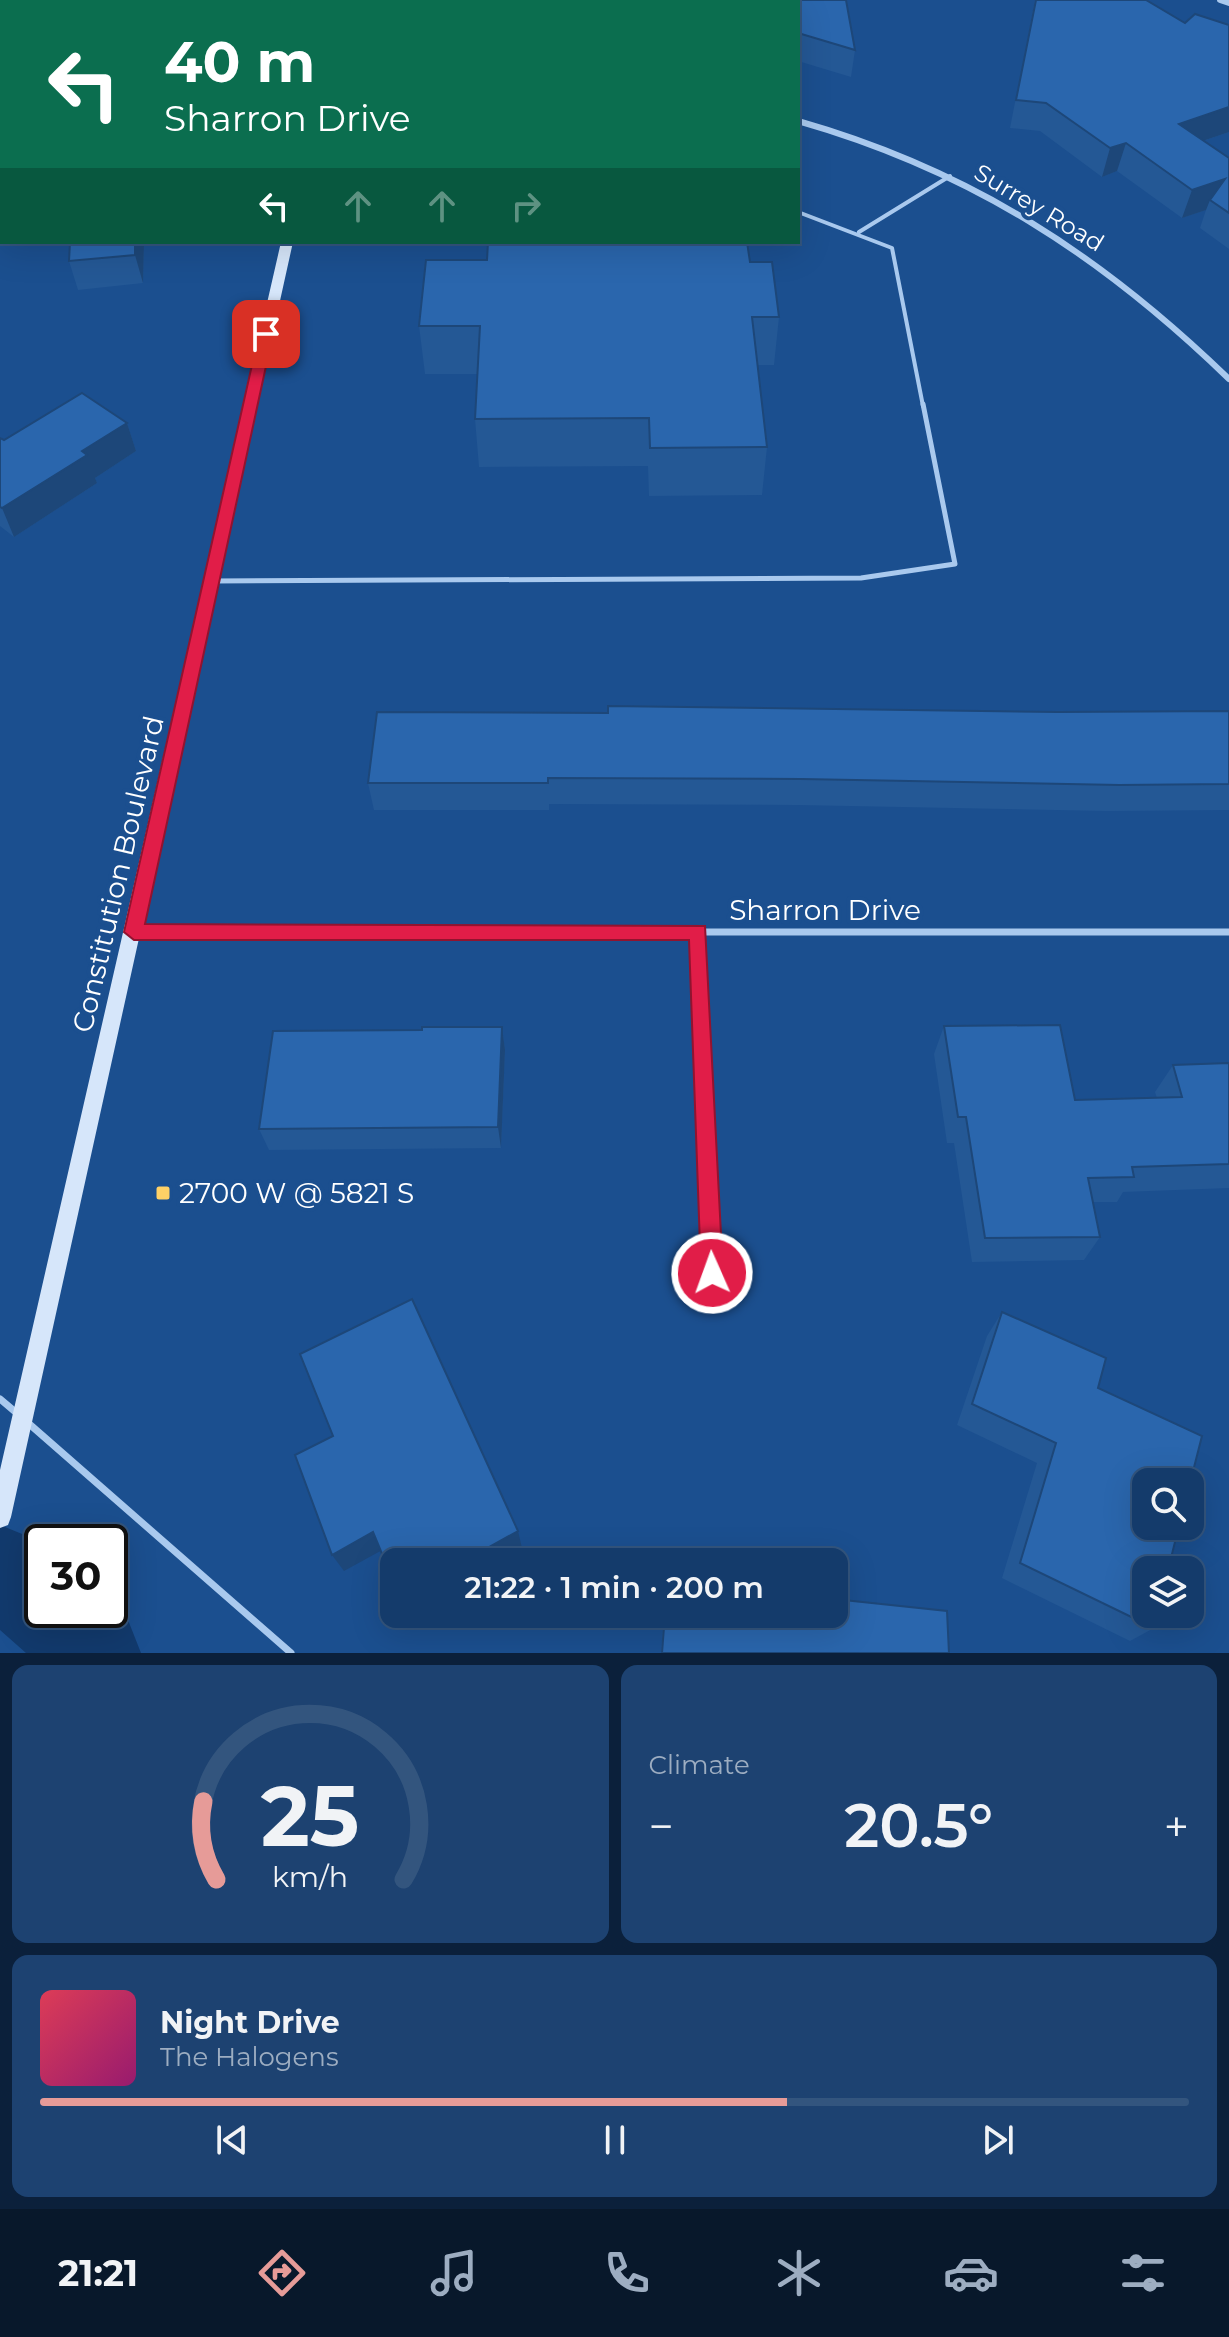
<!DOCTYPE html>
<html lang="en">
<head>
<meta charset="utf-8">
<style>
  body { margin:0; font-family:Montserrat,sans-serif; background:#1d4271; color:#f1f3f6; height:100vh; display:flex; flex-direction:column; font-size:30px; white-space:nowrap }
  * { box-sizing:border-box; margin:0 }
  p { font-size:26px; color:#9dadc1 }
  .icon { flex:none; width:44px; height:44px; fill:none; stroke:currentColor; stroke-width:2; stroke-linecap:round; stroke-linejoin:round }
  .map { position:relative; height:1653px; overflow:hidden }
  .side { display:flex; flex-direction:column; gap:12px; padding:12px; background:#0b203b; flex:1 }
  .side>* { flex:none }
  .guide { position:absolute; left:0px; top:0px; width:800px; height:244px; box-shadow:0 8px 32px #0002,0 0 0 2px #33557e; background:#0b6e4f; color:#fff; overflow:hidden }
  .buttons { position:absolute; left:1132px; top:1468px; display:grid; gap:16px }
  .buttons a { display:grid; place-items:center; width:72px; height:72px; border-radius:16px; background:#143b6b; box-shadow:0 8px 32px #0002,0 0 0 2px #33557e; font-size:40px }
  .speed { position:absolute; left:24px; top:1524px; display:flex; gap:16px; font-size:40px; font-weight:700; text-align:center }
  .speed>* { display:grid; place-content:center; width:104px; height:104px; border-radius:50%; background:#143b6b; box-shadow:0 8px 32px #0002,0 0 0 2px #33557e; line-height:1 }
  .speed .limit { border:4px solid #111; border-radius:12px; background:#fff; color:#111 }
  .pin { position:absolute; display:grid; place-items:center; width:68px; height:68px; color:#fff; margin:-34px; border-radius:16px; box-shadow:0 4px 12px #0006 }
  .me { position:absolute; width:88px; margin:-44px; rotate:358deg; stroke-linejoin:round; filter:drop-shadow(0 0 6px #0008) }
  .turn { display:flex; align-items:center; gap:28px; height:168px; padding:0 32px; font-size:36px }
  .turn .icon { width:104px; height:104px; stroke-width:2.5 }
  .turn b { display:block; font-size:56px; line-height:68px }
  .lanes { display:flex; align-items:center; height:76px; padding:0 32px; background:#0003; justify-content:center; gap:40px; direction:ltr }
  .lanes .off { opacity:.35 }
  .big { font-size:60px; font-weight:600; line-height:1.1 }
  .side .card { flex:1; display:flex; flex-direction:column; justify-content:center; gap:12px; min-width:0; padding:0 28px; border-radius:16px; background:#1d4271 }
  .side .dial { align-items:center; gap:0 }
  .dial svg { height:208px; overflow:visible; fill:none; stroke:#33557e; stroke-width:7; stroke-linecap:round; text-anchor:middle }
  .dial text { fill:#f1f3f6; stroke:none }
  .song { display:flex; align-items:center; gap:24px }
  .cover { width:96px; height:96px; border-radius:12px; background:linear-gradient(135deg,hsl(350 70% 55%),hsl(320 70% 35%)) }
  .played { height:8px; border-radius:4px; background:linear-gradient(90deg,#e69b98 65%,#33557e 65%) }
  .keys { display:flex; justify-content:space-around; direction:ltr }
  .heat { display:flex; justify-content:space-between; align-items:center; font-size:44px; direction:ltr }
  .side .tiles { flex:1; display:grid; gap:12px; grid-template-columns:1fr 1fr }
  .card:last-child { grid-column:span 2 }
  .trip { position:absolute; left:380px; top:1548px; width:468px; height:80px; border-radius:16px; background:#143b6b; box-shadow:0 8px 32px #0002,0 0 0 2px #33557e; font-weight:600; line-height:80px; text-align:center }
  .tabs { display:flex; height:128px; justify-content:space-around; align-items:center; background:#08182b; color:#9dadc1 }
  .tabs .icon { width:56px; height:56px }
  .tabs .active { color:#e69b98 }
  .tabs b { font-size:36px; color:#f1f3f6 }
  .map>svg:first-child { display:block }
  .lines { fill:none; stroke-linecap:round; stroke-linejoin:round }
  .canal { fill:#123a6d; fill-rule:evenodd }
  .service-far2 { stroke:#a9c9ee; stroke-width:4 }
  .service-far1 { stroke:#a9c9ee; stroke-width:5 }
  .service { stroke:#a9c9ee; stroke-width:7 }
  .minor-far2 { stroke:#a9c9ee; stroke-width:6 }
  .minor-far1 { stroke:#a9c9ee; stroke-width:7 }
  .minor { stroke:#a9c9ee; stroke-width:10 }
  .secondary { fill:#d6e6fa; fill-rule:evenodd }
  .wall { fill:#245895 }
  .shaded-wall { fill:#1d4779 }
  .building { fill:#2a66ad; stroke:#1d4779; stroke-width:2 }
  .route { fill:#e11d48; stroke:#92132f; stroke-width:2 }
  .poi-dot { fill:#ffd166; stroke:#1b4f8f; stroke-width:3 }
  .labels { text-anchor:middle; stroke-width:8; stroke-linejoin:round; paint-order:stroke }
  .far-street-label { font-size:24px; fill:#fff; stroke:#1b4f8f }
  .street-label { font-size:28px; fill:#fff; stroke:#1b4f8f }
  .poi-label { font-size:28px; fill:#fff; stroke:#1b4f8f; text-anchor:start }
</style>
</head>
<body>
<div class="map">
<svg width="1229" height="1653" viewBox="0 0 1229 1653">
  <rect width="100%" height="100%" fill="#1b4f8f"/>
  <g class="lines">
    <path class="canal" d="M0,1525L32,1538L42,1547V1610H110V1605L128,1620L141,1653H26L0,1630Z"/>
    <path class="service-far2" d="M798,212L892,248L923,406
      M859,232L950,176"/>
    <path class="service-far1" d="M212,581L861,578L955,564L923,404"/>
    <path class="service" d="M0,1399L19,1415
      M27,1422L291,1653"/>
    <path class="minor-far2" d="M1220,0L1229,3
      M798,121C970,170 1101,255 1229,379
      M0,130L2,126"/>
    <path class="minor-far1" d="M134,932H1229
      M699,932V942"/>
    <path class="minor" d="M699,940L712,1273"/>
    <path class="secondary" d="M334,0H344L333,2Z
      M281,242H293L11,1517L8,1525L0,1528V1470Z"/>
  </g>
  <path class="wall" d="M495,0H553V2H495Z
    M732,0H846L855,50L851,77L798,61V2H732Z
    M1035,0L1185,23L1229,25V132L1203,141L1229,158V249L1200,228L1206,210L1182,218L1117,171L1102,177L1040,131L1010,128Z
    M144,242L143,283L78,290L69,261Z
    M750,262L779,317L774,365H757L767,447L762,495L649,496L648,466L479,467L475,419L477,374H425L419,326Z
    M127,423L136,451L95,478L97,483L14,537L0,526V438L4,440Z
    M1229,711V810L1108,811L797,805L549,804V810H374L368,783L608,713Z
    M944,1026L1075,1100L1157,1098L1155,1092L1173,1065L1229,1063V1188L1123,1192L1117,1202H1093L1100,1237L1084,1260L972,1262L954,1143H947L934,1054Z
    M502,1027L505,1050L501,1148L269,1150L259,1129L422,1030Z
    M1002,1312L1098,1388L1154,1628L1130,1641L1002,1578L1037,1463L957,1425L987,1336Z
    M664,1614H834L949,1653H661Z"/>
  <path class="shaded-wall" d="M1229,107V132L1170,152L1179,124Z
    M1126,143L1117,171L1102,177L1110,148Z
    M1225,179L1210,200L1206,210L1182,218L1192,190Z
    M135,242H144L143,283L135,255Z
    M127,423L136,451L95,478L97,483L14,537L2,508L82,451Z
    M502,1027L505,1050L501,1148L498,1127Z
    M518,1531L522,1548L497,1562H462Z
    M373,1532L384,1549L344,1571L332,1555Z"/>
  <path class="building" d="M736,0H846L855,50L798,33V2H736Z
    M1036,0H1146L1185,23L1195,14L1229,25V107L1179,124L1229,158V213L1210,200L1225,179L1192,190L1126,143L1110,148L1046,103L1016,100Z
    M70,242H135V255L69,261Z
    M488,242H747L750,262H772L779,317H752L767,447L650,448L649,418L475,419L480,326H419L426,260H487Z
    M82,393L127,423L82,451L87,455L2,508L0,507V438L4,440Z
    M608,706L1058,712L1229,711V784L1119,785L801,779L548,778V783H368L377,712L608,713Z
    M1060,1025L1075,1100L1182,1097L1173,1065L1229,1063V1164L1132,1167L1134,1177L1088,1178L1100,1237L985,1238L966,1117H958L944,1026Z
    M422,1027H502L498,1127L259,1129L273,1031L422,1030Z
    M412,1299L518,1531L462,1562H394V1583L373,1532L332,1555L295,1455L333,1436L300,1354Z
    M1002,1312L1106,1358L1098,1388L1202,1436L1190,1483L1146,1482V1526H1179L1168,1570H1146V1614H1157L1154,1628L1020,1563L1056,1443L972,1404Z
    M834,1599L947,1611L949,1653H662L665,1614H834Z"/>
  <path class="route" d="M266,330L273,334L145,924L705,926L723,1273L720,1280L712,1283L704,1280L701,1273L689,940H134L124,932L259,334Z"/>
  <rect class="poi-dot" x="155" y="1185" width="16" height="16" rx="4"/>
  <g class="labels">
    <g class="far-street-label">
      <text transform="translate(1039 208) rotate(31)" y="8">Surrey Road</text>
    </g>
    <g class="street-label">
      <text transform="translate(118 874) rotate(-77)" y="10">Constitution Boulevard</text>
      <text x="825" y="920">Sharron Drive</text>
    </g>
    <g class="poi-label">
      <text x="179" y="1203">2700 W @ 5821 S</text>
    </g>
  </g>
</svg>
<div class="buttons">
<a><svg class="icon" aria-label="search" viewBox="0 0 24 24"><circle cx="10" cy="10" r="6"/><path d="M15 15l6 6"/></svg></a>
<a><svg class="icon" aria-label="layers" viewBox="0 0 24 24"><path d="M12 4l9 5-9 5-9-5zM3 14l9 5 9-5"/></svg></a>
</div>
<div class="speed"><div class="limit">30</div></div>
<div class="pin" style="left:266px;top:334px;background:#d93025"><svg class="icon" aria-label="arrive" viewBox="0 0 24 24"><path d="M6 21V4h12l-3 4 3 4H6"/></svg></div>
<svg class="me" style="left:712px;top:1273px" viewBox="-20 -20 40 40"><circle r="17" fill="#e11d48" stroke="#fff" stroke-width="3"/><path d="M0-11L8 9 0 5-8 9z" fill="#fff"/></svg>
<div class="trip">21:22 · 1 min · 200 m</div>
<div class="guide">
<div class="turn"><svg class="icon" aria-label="left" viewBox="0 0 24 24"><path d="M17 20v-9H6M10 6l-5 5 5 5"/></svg><div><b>40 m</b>Sharron Drive</div></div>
<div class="lanes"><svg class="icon" aria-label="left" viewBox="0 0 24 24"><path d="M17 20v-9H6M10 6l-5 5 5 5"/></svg><svg class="icon off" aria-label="ahead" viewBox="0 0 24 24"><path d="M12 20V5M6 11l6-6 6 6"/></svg><svg class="icon off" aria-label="ahead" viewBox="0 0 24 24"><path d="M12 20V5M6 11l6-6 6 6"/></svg><svg class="icon off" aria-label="right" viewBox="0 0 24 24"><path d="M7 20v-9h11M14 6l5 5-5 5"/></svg></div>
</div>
</div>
<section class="side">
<div class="tiles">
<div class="card dial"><svg viewBox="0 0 100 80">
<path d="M14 69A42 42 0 1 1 86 69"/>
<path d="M14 69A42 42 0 0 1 9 39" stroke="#e69b98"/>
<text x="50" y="56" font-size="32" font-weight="700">25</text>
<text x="50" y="72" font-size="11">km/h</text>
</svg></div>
<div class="card"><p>Climate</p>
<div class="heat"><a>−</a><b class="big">20.5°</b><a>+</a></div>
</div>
<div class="card">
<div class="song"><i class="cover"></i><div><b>Night Drive</b><p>The Halogens</p></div></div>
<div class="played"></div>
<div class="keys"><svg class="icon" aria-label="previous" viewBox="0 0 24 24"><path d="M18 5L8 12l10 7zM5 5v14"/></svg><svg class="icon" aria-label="pause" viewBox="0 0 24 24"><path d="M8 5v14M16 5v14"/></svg><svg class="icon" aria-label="next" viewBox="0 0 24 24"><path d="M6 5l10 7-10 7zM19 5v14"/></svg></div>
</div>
</div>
</section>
<nav class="tabs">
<b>21:21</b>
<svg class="icon active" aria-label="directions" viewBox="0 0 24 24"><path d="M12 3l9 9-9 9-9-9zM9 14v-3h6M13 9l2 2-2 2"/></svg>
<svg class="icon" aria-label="music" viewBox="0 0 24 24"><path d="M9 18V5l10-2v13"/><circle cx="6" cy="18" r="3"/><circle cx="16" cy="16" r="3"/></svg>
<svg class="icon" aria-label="phone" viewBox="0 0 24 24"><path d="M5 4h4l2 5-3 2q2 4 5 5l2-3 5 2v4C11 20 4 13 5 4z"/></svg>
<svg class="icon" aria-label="climate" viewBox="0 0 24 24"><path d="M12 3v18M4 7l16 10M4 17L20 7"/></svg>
<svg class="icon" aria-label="car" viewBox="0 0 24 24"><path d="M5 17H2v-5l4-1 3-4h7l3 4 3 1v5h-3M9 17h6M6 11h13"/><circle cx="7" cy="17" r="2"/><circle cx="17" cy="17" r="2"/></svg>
<svg class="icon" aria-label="filters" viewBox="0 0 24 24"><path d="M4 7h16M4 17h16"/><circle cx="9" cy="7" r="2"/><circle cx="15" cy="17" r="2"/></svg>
</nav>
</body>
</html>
